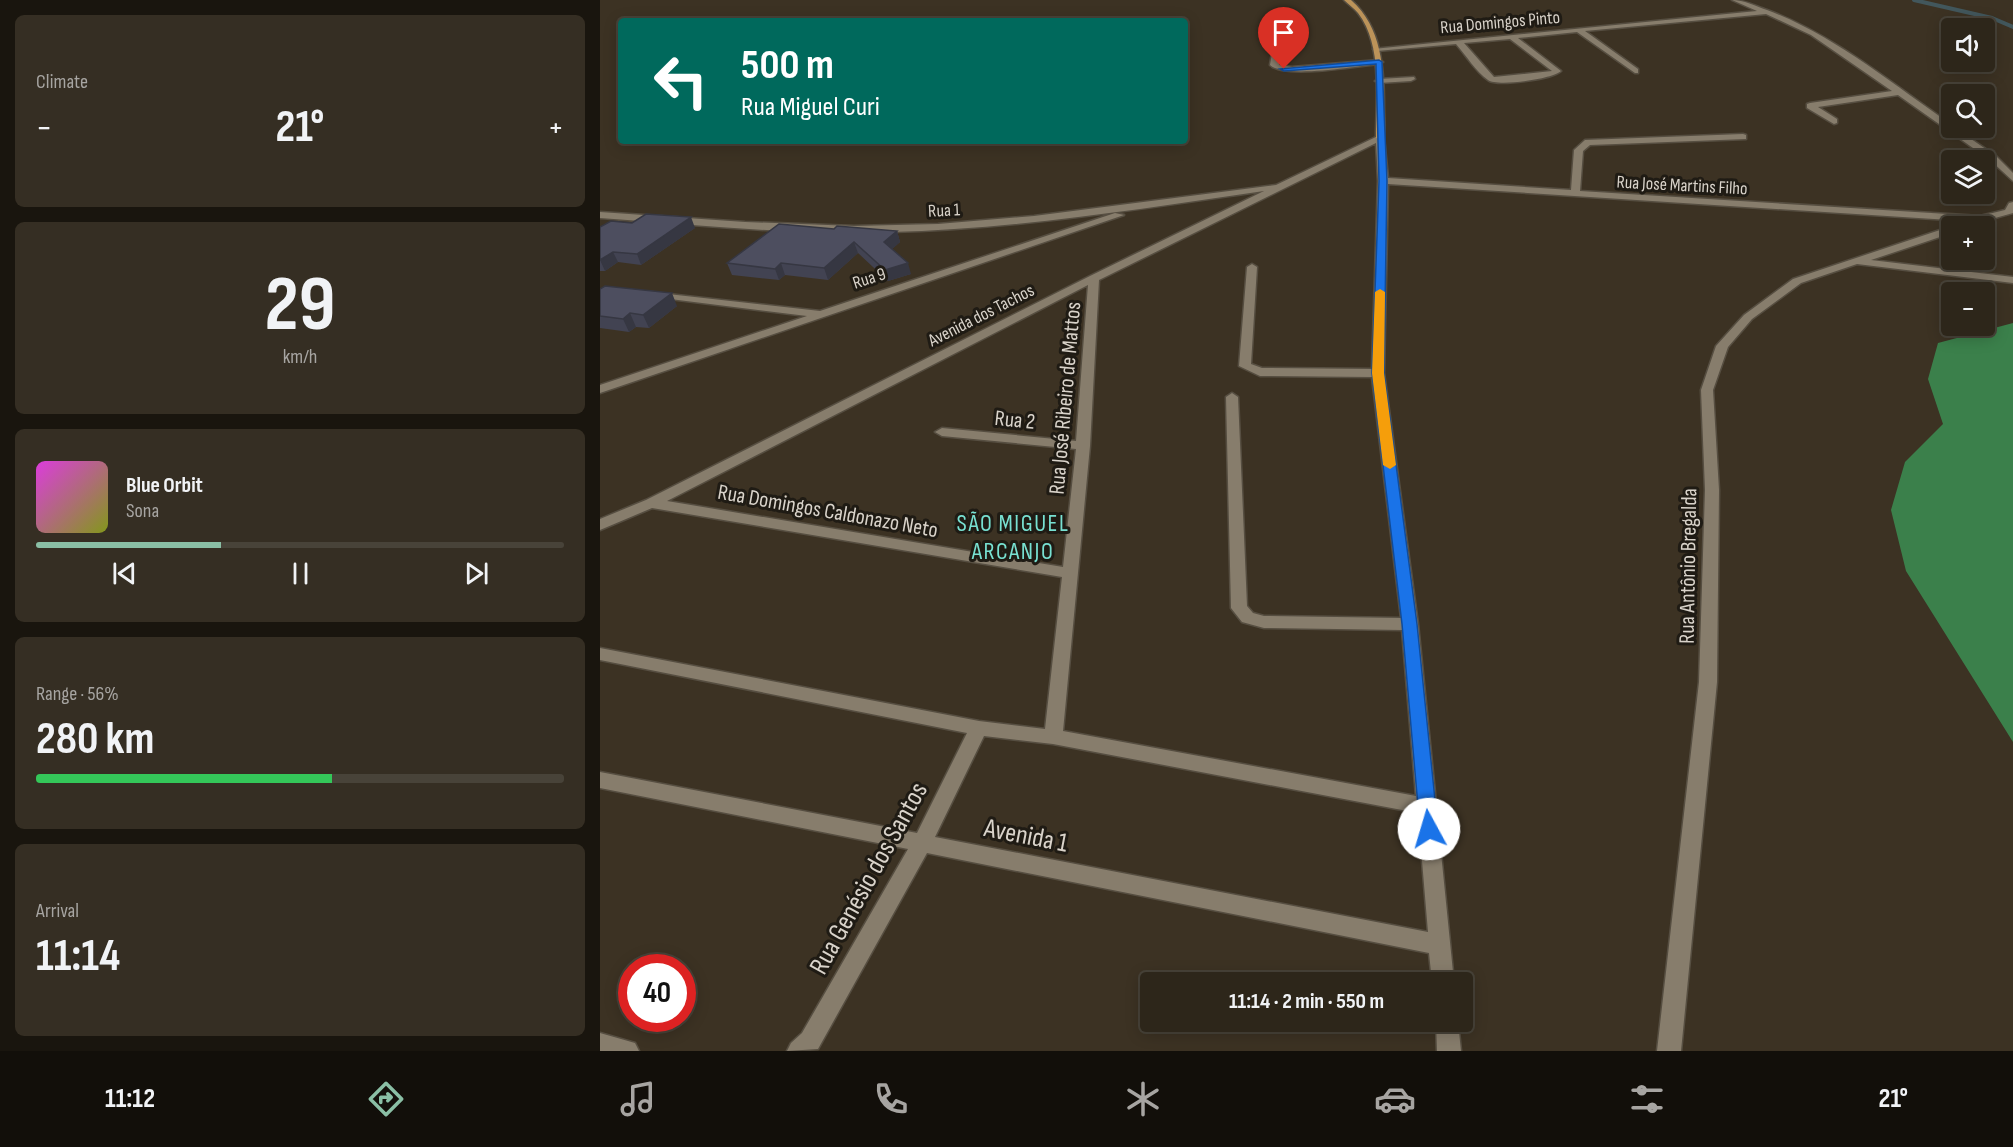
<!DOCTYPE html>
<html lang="en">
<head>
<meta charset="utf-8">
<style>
  body { margin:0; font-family:"Sofia Sans Condensed",sans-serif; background:#352e23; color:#f1f3f6; height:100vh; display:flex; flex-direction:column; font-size:22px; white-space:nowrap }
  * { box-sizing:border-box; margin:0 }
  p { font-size:20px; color:#a7a5a2 }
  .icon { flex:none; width:33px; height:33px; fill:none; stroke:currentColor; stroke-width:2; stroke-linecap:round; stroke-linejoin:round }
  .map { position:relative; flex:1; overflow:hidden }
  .panel { display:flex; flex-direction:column; gap:15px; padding:15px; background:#19150e; width:600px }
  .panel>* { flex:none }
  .banner { position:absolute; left:18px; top:18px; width:570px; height:126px; border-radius:6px; box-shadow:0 3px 15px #0003,0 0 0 2px #484339; background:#00695c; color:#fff; overflow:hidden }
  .controls { position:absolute; left:1341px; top:18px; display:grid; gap:12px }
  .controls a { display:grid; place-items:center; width:54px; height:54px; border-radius:6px; background:#2d261a; box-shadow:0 3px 15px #0003,0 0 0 2px #484339; font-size:30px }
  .speed { position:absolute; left:18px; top:954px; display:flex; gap:12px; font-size:30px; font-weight:700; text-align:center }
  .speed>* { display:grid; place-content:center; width:78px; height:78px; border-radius:50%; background:#2d261a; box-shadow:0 3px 15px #0003,0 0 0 2px #484339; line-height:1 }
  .speed .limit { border:9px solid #d22; background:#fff; color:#111 }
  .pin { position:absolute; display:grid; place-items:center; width:51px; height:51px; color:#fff; margin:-62px -26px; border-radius:50% 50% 50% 0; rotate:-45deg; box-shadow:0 0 6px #0007 }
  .pin .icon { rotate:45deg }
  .me { position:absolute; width:66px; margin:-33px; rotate:354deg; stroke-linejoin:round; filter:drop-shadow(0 0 4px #0008) }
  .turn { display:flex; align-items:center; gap:21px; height:126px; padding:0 24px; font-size:27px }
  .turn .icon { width:78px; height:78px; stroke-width:2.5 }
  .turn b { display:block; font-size:42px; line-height:51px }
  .big { font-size:45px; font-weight:700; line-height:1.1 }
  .panel .card { flex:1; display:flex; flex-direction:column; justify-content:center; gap:9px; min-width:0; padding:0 21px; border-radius:9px; background:#352e23 }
  .panel .dial { align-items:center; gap:0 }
  .dial b { font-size:78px; line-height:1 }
  .song { display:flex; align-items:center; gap:18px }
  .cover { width:72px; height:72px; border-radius:9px; background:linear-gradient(135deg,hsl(300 70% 55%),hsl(70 70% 35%)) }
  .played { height:6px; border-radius:3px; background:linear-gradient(90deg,#8abfa5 35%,#484339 35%) }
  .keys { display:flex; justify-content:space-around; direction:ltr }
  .heat { display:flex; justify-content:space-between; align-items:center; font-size:33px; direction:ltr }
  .charge { height:9px; border-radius:4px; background:linear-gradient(90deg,#34c759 56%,#484339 0) }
  .trip { position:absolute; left:540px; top:972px; width:333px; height:60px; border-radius:6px; background:#2d261a; box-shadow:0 3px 15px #0003,0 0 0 2px #484339; font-weight:700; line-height:60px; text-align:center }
  .dock { display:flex; height:96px; justify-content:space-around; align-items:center; background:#120f0a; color:#a7a5a2 }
  .dock .icon { width:42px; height:42px }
  .dock .on { color:#8abfa5 }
  .dock b { font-size:27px; color:#f1f3f6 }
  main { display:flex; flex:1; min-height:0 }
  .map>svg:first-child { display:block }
  .forest { fill:#3b804b }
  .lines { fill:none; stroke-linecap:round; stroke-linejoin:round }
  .stream { stroke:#42575c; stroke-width:4 }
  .minor-casing { stroke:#564e41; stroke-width:3 }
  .major-casing { stroke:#564e41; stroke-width:3 }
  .minor { fill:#877d6c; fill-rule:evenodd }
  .major { fill:#bc9359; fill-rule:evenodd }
  .wall { fill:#424352 }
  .shaded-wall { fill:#363742 }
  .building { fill:#4d4e5f; stroke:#363742; stroke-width:1.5 }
  .route { fill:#1a73e8; stroke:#114b97; stroke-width:1.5 }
  .slow { fill:#f59e0b }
  .labels { text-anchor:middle; stroke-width:6; stroke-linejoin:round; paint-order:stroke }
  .far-street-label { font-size:18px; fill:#d9d3ca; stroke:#1f1b14 }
  .street-label { font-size:22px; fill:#d9d3ca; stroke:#1f1b14 }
  .neighbourhood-label { font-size:24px; letter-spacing:1.5px; fill:#78e1d2; stroke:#1f1b14 }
  .near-street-label { font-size:27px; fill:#d9d3ca; stroke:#1f1b14 }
</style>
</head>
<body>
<main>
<section class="panel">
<div class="card"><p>Climate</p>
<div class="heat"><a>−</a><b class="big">21°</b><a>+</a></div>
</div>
<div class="card dial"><b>29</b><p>km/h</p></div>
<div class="card">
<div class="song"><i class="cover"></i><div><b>Blue Orbit</b><p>Sona</p></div></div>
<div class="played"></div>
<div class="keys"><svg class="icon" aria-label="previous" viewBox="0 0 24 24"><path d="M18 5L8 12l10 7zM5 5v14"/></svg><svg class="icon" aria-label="pause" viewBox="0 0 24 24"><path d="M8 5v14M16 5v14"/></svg><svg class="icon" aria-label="next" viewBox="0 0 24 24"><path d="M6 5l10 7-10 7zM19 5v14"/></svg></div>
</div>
<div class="card"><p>Range · 56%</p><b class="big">280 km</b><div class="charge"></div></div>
<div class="card"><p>Arrival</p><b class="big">11:14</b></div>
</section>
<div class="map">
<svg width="1413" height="1051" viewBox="0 0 1413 1051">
  <rect width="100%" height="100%" fill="#3c3223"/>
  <path class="forest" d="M1413,323V742L1306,571L1291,510L1305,462L1343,424L1328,379L1338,343Z"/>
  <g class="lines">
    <path class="stream" d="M1314,0L1392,18L1413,27"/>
    <g class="minor-casing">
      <path id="minor" d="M1132,0C1144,0 1155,6 1167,10C1234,35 1292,84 1352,125V128H1355L1396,156L1413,173V181L1390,160L1298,95L1218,107L1237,119V123L1234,124L1207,108V104L1210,103L1292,91L1211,35L1166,14L985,31L1038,69V73H1035L977,32L918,38L961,71C953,79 897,87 888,80C876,72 866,55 856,44L777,51L773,49L1157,11ZM910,39L952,71L894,77L864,43Z
        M681,14L684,16L679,65L692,67L779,60L783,62L779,64C757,66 685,79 670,65L678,16Z
        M814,77L815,79L811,81L779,83L775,81L779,79Z
        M1143,134L1146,135V139L990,145L983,151L980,191L1380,216L1405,210L1409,203L1413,202V213L1370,225L1365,221L788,184L784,373L818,624L854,982H832L829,953L327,853L218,1049L187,1051L191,1043L202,1033L308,849L0,788V772L317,833L367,733L0,660V648L379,721L445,729L462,577L52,508L0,530V519L46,500L490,276L664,191C540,209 415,229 290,232C193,235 96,225 0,218V212L145,222L254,226L338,224L434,216L676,185L780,135L784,138L788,178L971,190L974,150L985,140ZM776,143L778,181L772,369L662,368L651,364L657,267L652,264L647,267L639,366L660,376L772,377L801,618L664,616L653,613L647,606L638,397L632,393L626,397L631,608L642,622L664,628L802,630L816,796L463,731L490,446L499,280ZM488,285L476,441L342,428L335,432L342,436L476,449L463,567L67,501ZM384,736L453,744L818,813L828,932L335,837Z
        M515,213L524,215L0,393V385L207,316L54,297L50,296V292L220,311Z
        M1352,226H1354H1352V233L1271,260L1413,277V283L1257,264L1201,283L1152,319L1128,347L1113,390L1119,490L1117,682L1081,1051H1057L1099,682L1105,490L1101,390L1116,346L1144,315L1193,279Z
        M836,1022H858L861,1051H837Z
        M0,1033L35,1043L39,1051H0Z"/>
    </g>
    <g class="major-casing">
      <path id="major" d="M744,0H751C782,27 784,69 784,108C784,118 786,130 783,140L776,138C776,100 783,45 758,13C754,8 748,4 744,0Z"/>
    </g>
    <use href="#minor" class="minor"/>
    <use href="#major" class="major"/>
  </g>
  <path class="wall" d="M32,223L95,228L41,265L18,262L5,271H0V227Z
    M234,229L297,231L300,242L292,249L311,274L288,281L258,253L228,280L185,275L179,280L132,275L127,263Z
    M0,289L77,306L49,328L36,327L29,332L0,328Z"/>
  <path class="shaded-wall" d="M91,217L95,228L41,265L37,254Z
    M297,231L300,242L288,253L284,242Z
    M254,242L258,253L228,280L224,268Z
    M13,252L18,262L5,271L0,260Z
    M181,263L185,275L179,280L175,269Z
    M308,263L311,274L288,281L285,270Z
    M72,293L77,306L49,328L43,315Z
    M30,313L36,327L29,332L23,319Z"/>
  <path class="building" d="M46,214L91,217L37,254L13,252L0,260V227L11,221L32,223Z
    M179,224L234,229L237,226L297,231L284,242L308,263L285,270L254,242L224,268L181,263L175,269L127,263Z
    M5,286L72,293L43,315L30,313L23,319L0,316V289Z"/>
  <path class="route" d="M779,60L782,62L787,181L784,373L817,624L838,829L835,835L829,837L822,835L820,829L802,624L772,373L779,181L776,64L684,71L680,69Z"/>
  <path class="slow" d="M780,289L785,292L784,373L796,465L790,469L783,465L772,373L775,292Z"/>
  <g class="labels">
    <g class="far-street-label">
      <text transform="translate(900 22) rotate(-5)" y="6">Rua Domingos Pinto</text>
      <text transform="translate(1082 185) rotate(3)" y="6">Rua José Martins Filho</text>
      <text transform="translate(344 210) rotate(-3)" y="6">Rua 1</text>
      <text transform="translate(269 278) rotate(-18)" y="6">Rua 9</text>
      <text transform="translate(381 315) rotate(-27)" y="6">Avenida dos Tachos</text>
    </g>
    <g class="street-label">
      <text transform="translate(464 398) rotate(-85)" y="8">Rua José Ribeiro de Mattos</text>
      <text transform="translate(415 419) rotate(6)" y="8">Rua 2</text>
      <text transform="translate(228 510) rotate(10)" y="8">Rua Domingos Caldonazo Neto</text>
      <text transform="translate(1087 566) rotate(-89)" y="8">Rua Antônio Bregalda</text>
    </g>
    <g class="neighbourhood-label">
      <text x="413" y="531">SÃO MIGUEL<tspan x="413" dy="28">ARCANJO</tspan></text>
    </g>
    <g class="near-street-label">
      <text transform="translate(426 835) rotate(11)" y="9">Avenida 1</text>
      <text transform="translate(268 878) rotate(-61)" y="9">Rua Genésio dos Santos</text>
    </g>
  </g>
</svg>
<div class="controls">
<a><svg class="icon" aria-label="sound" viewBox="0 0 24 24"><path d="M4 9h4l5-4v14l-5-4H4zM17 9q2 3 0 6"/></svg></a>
<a><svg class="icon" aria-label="search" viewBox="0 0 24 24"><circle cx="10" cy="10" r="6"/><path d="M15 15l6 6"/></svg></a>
<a><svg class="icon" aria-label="layers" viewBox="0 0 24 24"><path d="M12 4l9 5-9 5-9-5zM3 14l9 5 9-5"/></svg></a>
<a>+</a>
<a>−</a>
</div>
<div class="speed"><div class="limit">40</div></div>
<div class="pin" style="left:684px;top:69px;background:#d93025"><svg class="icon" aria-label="arrive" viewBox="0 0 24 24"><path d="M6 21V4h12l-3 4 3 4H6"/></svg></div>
<svg class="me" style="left:829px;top:829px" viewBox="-20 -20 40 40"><circle r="19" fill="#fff"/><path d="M0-13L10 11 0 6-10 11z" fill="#1a73e8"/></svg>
<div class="trip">11:14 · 2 min · 550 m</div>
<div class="banner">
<div class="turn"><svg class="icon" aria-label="left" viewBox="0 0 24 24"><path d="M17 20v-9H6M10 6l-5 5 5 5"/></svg><div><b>500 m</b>Rua Miguel Curi</div></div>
</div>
</div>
</main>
<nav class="dock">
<b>11:12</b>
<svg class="icon on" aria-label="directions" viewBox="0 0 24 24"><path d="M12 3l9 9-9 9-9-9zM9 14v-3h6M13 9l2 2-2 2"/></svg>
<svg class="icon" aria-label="music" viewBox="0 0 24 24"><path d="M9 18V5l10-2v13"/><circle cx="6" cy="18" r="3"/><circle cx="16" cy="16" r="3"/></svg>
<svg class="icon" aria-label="phone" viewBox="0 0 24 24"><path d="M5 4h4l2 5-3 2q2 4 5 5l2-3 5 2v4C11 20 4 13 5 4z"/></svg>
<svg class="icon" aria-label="climate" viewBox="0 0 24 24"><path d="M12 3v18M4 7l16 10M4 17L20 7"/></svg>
<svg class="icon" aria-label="car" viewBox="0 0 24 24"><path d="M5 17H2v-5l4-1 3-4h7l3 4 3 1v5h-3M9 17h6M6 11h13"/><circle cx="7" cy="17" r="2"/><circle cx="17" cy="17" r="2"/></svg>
<svg class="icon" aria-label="filters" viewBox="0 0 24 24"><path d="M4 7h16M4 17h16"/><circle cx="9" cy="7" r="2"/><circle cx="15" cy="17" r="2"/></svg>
<b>21°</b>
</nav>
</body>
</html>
